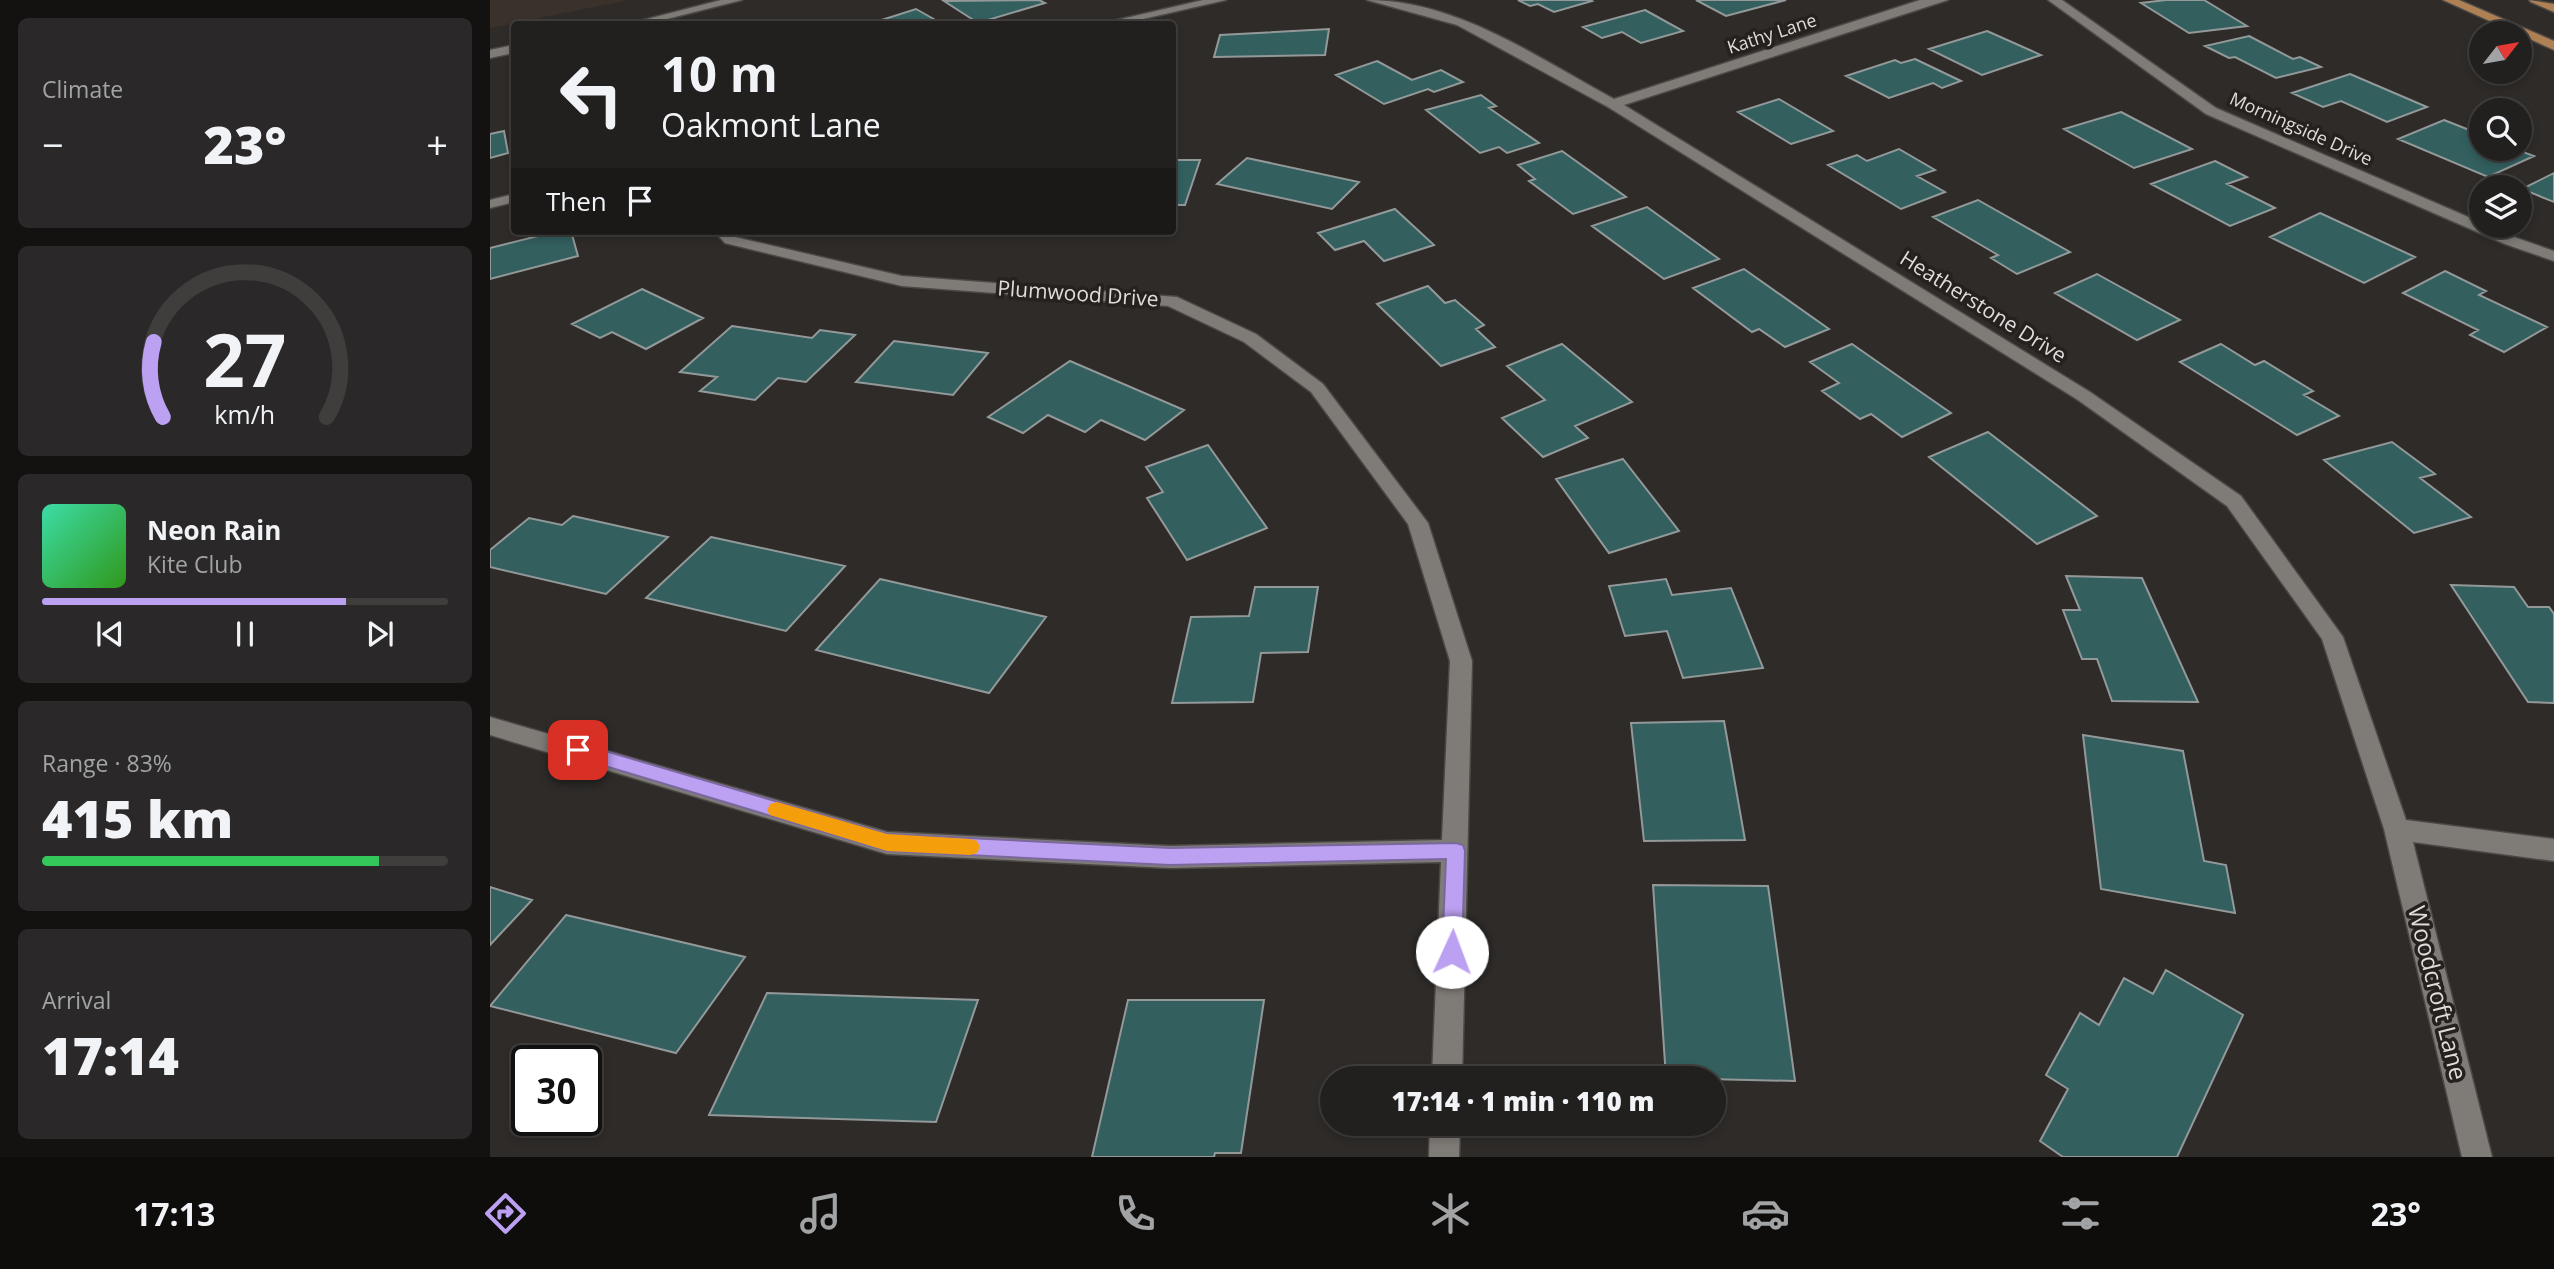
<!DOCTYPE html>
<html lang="en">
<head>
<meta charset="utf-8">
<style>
  body { margin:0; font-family:"Open Sans",sans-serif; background:#2a2828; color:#f1f3f6; height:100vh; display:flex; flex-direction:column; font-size:26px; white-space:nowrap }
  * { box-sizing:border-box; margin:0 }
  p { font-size:23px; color:#a2a3a4 }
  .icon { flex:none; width:38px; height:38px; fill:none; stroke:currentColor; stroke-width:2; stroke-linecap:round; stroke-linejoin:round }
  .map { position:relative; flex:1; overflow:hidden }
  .drawer { display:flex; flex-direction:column; gap:18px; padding:18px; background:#131211; width:490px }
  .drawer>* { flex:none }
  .guide { position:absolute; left:21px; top:21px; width:665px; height:214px; border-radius:7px; box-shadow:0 4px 10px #0003,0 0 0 2px #3f3e3d; background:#22201f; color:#f1f3f6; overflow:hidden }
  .needle { width:46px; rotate:59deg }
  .fabs { position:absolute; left:1979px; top:21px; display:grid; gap:14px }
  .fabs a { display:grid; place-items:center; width:63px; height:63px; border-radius:50%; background:#22201f; box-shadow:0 4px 10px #0003,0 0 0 2px #3f3e3d; font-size:35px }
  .speed { position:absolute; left:21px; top:1045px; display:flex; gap:14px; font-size:35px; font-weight:700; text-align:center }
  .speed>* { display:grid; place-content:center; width:91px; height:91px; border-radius:50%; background:#22201f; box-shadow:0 4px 10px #0003,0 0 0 2px #3f3e3d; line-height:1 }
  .speed .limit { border:4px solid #111; border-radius:10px; background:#fff; color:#111 }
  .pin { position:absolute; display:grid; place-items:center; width:60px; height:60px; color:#fff; margin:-30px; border-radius:14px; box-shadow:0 4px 10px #0006 }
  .me { position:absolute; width:77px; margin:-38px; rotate:2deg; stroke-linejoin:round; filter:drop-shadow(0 0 5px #0008) }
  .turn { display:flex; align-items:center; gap:24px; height:147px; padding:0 35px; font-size:32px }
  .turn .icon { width:91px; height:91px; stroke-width:2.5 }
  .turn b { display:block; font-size:49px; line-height:60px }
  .then { display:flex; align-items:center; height:66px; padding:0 35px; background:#0003; gap:14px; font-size:26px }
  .big { font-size:52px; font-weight:800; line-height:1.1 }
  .drawer .widget { flex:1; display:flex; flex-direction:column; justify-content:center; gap:10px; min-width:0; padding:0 24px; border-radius:10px; background:#2a2828 }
  .drawer .dial { align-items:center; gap:0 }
  .dial svg { height:182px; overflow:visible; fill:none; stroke:#3f3e3d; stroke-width:7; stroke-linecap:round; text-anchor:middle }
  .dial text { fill:#f1f3f6; stroke:none }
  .song { display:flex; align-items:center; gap:21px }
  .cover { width:84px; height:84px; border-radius:10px; background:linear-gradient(135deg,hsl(160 70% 55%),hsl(110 70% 35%)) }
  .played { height:7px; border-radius:4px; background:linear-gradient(90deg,#bca0f2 75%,#3f3e3d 75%) }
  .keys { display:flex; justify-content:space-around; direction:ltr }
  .heat { display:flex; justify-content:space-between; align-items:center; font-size:38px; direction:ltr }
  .charge { height:10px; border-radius:5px; background:linear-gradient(90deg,#34c759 83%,#3f3e3d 0) }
  .trip { position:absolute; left:830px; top:1066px; width:406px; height:70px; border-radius:35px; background:#22201f; box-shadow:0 4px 10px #0003,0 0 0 2px #3f3e3d; font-weight:800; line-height:70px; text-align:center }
  .tabs { display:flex; height:112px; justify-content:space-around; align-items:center; background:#0e0d0c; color:#a2a3a4 }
  .tabs .icon { width:49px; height:49px }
  .tabs .selected { color:#bca0f2 }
  .tabs b { font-size:32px; color:#f1f3f6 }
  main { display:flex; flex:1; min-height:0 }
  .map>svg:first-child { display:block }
  .built { fill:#3a312b }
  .building { fill:#335f5f; stroke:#939999; stroke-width:2 }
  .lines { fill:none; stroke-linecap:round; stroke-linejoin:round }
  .minor-casing { stroke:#4b4846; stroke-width:3 }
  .major-casing { stroke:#4b4846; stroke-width:3 }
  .minor { fill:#7f7c78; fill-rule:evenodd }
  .major { fill:#af8053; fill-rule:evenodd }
  .route { fill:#bca0f2; stroke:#7a689d; stroke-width:2 }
  .slow { fill:#f59e0b }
  .labels { text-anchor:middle; stroke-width:7; stroke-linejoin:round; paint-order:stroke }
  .far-street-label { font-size:18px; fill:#dfdddb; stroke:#25211f }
  .street-label { font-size:21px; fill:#dfdddb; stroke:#25211f }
  .near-street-label { font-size:24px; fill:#dfdddb; stroke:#25211f }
</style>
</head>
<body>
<main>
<section class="drawer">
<div class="widget"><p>Climate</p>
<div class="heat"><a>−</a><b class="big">23°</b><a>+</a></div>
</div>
<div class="widget dial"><svg viewBox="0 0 100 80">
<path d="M14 69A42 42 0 1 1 86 69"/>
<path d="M14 69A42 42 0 0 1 10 36" stroke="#bca0f2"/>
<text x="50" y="56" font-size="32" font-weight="700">27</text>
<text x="50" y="72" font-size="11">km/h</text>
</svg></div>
<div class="widget">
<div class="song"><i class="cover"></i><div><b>Neon Rain</b><p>Kite Club</p></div></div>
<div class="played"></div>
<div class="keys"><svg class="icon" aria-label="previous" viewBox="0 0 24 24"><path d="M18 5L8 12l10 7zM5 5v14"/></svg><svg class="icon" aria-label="pause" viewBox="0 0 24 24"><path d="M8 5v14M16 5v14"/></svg><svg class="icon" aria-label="next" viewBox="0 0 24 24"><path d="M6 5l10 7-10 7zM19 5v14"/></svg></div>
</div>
<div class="widget"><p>Range · 83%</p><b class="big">415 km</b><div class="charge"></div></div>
<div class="widget"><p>Arrival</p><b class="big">17:14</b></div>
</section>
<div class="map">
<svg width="2064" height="1157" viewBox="0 0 2064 1157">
  <rect width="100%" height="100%" fill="#2e2b29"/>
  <path class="built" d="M0,0H139L0,28Z"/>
  <path class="building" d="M549,0L555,3L488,23L454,1Z
    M1028,0H1100L1102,1L1064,12L1048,4L1040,6Z
    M1206,0H1296L1236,16Z
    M1676,0H1714L1757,26L1699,33L1651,3Z
    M426,9L449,22L440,24H379Z
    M1155,10L1193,31L1151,43L1132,32L1112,38L1093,27Z
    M839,29L835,55L724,57L730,35Z
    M1497,31L1551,55L1492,75L1439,49Z
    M1759,36L1803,59L1810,57L1831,67L1786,78L1745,57L1739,58L1715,46Z
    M1425,59L1471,81L1452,88L1443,83L1399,98L1356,76L1405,60L1411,63Z
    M887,61L922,80L951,70L973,82L944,92L938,89L894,104L846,75Z
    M1860,74L1937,107L1897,122L1851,101L1833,107L1802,93Z
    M991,95L1006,106L999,108L1049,143L1017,153L1009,147L990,153L936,110Z
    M1289,99L1343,131L1301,144L1248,112Z
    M1631,112L1702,149L1644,168L1574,129Z
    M1954,120L1992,135V149H2025L2044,156L1998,177L1908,139Z
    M14,131L18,153L0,158V134Z
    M1409,149L1445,170L1427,176L1455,192L1411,209L1338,165L1367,155L1377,161Z
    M1072,151L1136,197L1083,214L1039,181L1045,179L1028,165Z
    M757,158L869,182L842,209L727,184Z
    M682,160H710L695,205H682Z
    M1725,161L1757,177L1737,184L1785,208L1740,226L1661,184Z
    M2064,173V202L2032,189Z
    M1488,200L1580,252L1527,274L1501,258L1508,255L1443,217Z
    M1157,207L1229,259L1174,279L1102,226Z
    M905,209L944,245L894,261L874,241L845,250L828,233Z
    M1830,213L1925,257L1874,283L1780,237Z
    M68,231H81L88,256L0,279V248Z
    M1254,269L1339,329L1295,347L1269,329L1262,332L1203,288Z
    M1955,271L1996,291L1989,295L2057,327L2014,352L1980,335L1988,330L1913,293Z
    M1607,274L1690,320L1647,340L1565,293Z
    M938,286L955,303L965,300L994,325L986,329L1005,347L951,366L887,304Z
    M152,289L213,318L156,349L122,332L110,338L82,324Z
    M242,326L322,338L330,330L365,335L316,382L288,378L265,400L210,391L227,377L190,372Z
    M404,341L498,353L463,395L366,382Z
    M1072,344L1142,402L1085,426L1098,438L1053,457L1012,418L1055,400L1017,366Z
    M1362,344L1461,413L1412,437L1381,414L1370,419L1332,391L1349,383L1320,362Z
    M1731,344L1765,365L1774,361L1823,391L1814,395L1849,416L1807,435L1690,362Z
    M580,361L694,410L655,440L611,420L595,432L558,415L533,433L498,417Z
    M1498,432L1607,516L1547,544L1439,457Z
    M1902,442L1945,474L1930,478L1981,517L1924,533L1834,460Z
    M718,445L777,528L697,560L657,498L673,492L656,467Z
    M1133,459L1189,531L1119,553L1066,479Z
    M83,516L178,537L116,594L0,567V550L39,518L72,525Z
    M221,537L355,566L296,631L156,598Z
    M1576,576L1652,578L1708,702L1622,701L1607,659H1592L1573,610H1590Z
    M390,579L556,617L499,693L326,650Z
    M1176,579L1182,595L1241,588L1273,668L1193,678L1177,631L1135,636L1119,586Z
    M1961,585L2024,587L2038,607H2059L2064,614V703L2038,702Z
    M765,587H828L818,652L771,653L763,702L682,703L701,617L759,616Z
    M1234,721L1255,840L1154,841L1141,723Z
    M1593,735L1693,751L1714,861L1736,865L1745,913L1611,889Z
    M1163,885L1278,886L1305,1081L1176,1078Z
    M0,887L42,900L0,945Z
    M76,915L255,957L186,1053L0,1006Z
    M1676,970L1753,1015L1687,1157H1573L1550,1141L1578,1089L1556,1075L1590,1013L1609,1025L1634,978L1663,994Z
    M277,993L488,1000L446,1122L219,1115Z
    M638,1000H774L751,1153H725L724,1157H602Z"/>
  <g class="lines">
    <g class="minor-casing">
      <path id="minor" d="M231,0H252L157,24H138Z
        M713,0H736L631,24H610Z
        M877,0C967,0 1048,58 1124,99L1430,0H1458L1134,105L1600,392L1751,496L1853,637L1916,820L2064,839V861L1923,842L2002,1157H1972L1894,829L1832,639L1737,506L1588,400L1118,107L967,25Z
        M1558,0H1572L1726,108L1992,223V226L2064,251V261L2015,244L1716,114Z
        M24,45V53L0,58V50Z
        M24,194V202L0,208V200Z
        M224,231H240L245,237L412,276L687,297L766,334L833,384L938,523L982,661L972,1078H942L951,862L680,868L397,854L0,735V717L397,832L680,846L952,840L960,661L918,524L821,392L754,342L678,306L412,286L235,243Z
        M940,1124H970L969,1157H939Z"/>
    </g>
    <g class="major-casing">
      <path id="major" d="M1953,0H1969L2064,41V50Z
        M2039,0L2064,4V12L2041,2Z"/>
    </g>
    <use href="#minor" class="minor"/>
    <use href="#major" class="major"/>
  </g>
  <path class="route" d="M88,743L397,834L680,848L966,843L973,845L975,851L972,952L969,958L962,961L955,958L952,952L956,859L680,865L397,851L82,756L79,750L82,745Z"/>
  <path class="slow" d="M287,802L397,834L480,839L487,841L490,847L487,853L480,855L397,851L280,815L277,810L280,804Z"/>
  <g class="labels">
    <g class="far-street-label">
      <text transform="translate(1282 34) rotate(-18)" y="6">Kathy Lane</text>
      <text transform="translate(1811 129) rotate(24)" y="6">Morningside Drive</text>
    </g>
    <g class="street-label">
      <text transform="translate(588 294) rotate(4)" y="7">Plumwood Drive</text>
      <text transform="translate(1493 307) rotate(32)" y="7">Heatherstone Drive</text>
    </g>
    <g class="near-street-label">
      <text transform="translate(1947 993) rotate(76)" y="8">Woodcroft Lane</text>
    </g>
  </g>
</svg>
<div class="fabs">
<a><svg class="needle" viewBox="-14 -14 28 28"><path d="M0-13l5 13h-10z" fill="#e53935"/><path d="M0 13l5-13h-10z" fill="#a2a3a4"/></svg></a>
<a><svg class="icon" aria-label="search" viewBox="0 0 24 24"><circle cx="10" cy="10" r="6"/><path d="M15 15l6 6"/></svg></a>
<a><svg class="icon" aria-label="layers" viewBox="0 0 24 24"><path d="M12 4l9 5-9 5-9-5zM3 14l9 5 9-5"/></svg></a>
</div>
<div class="speed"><div class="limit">30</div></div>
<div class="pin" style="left:88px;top:750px;background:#d93025"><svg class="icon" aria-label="arrive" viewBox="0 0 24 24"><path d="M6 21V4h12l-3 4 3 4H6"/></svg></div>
<svg class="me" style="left:962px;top:952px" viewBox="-20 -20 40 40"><circle r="19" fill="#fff"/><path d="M0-13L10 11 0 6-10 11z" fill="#bca0f2"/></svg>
<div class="trip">17:14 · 1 min · 110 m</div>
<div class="guide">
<div class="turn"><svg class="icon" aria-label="left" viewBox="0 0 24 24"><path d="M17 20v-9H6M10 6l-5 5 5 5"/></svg><div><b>10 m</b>Oakmont Lane</div></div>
<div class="then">Then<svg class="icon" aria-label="arrive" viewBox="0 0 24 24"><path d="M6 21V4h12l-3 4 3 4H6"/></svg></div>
</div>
</div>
</main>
<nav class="tabs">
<b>17:13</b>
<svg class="icon selected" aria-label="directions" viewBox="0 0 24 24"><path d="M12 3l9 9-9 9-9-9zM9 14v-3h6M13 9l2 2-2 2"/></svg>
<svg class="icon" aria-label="music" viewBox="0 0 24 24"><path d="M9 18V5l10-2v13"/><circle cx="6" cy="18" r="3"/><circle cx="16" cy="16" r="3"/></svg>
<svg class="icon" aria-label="phone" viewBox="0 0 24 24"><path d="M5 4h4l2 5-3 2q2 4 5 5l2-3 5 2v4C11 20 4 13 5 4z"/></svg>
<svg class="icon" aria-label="climate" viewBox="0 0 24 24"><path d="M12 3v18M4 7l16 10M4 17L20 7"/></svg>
<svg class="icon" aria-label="car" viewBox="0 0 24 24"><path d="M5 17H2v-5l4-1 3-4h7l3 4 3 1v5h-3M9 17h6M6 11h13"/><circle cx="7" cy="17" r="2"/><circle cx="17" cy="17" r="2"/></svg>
<svg class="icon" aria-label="filters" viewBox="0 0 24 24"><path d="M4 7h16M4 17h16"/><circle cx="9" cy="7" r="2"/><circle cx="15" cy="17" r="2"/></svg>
<b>23°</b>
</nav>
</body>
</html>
